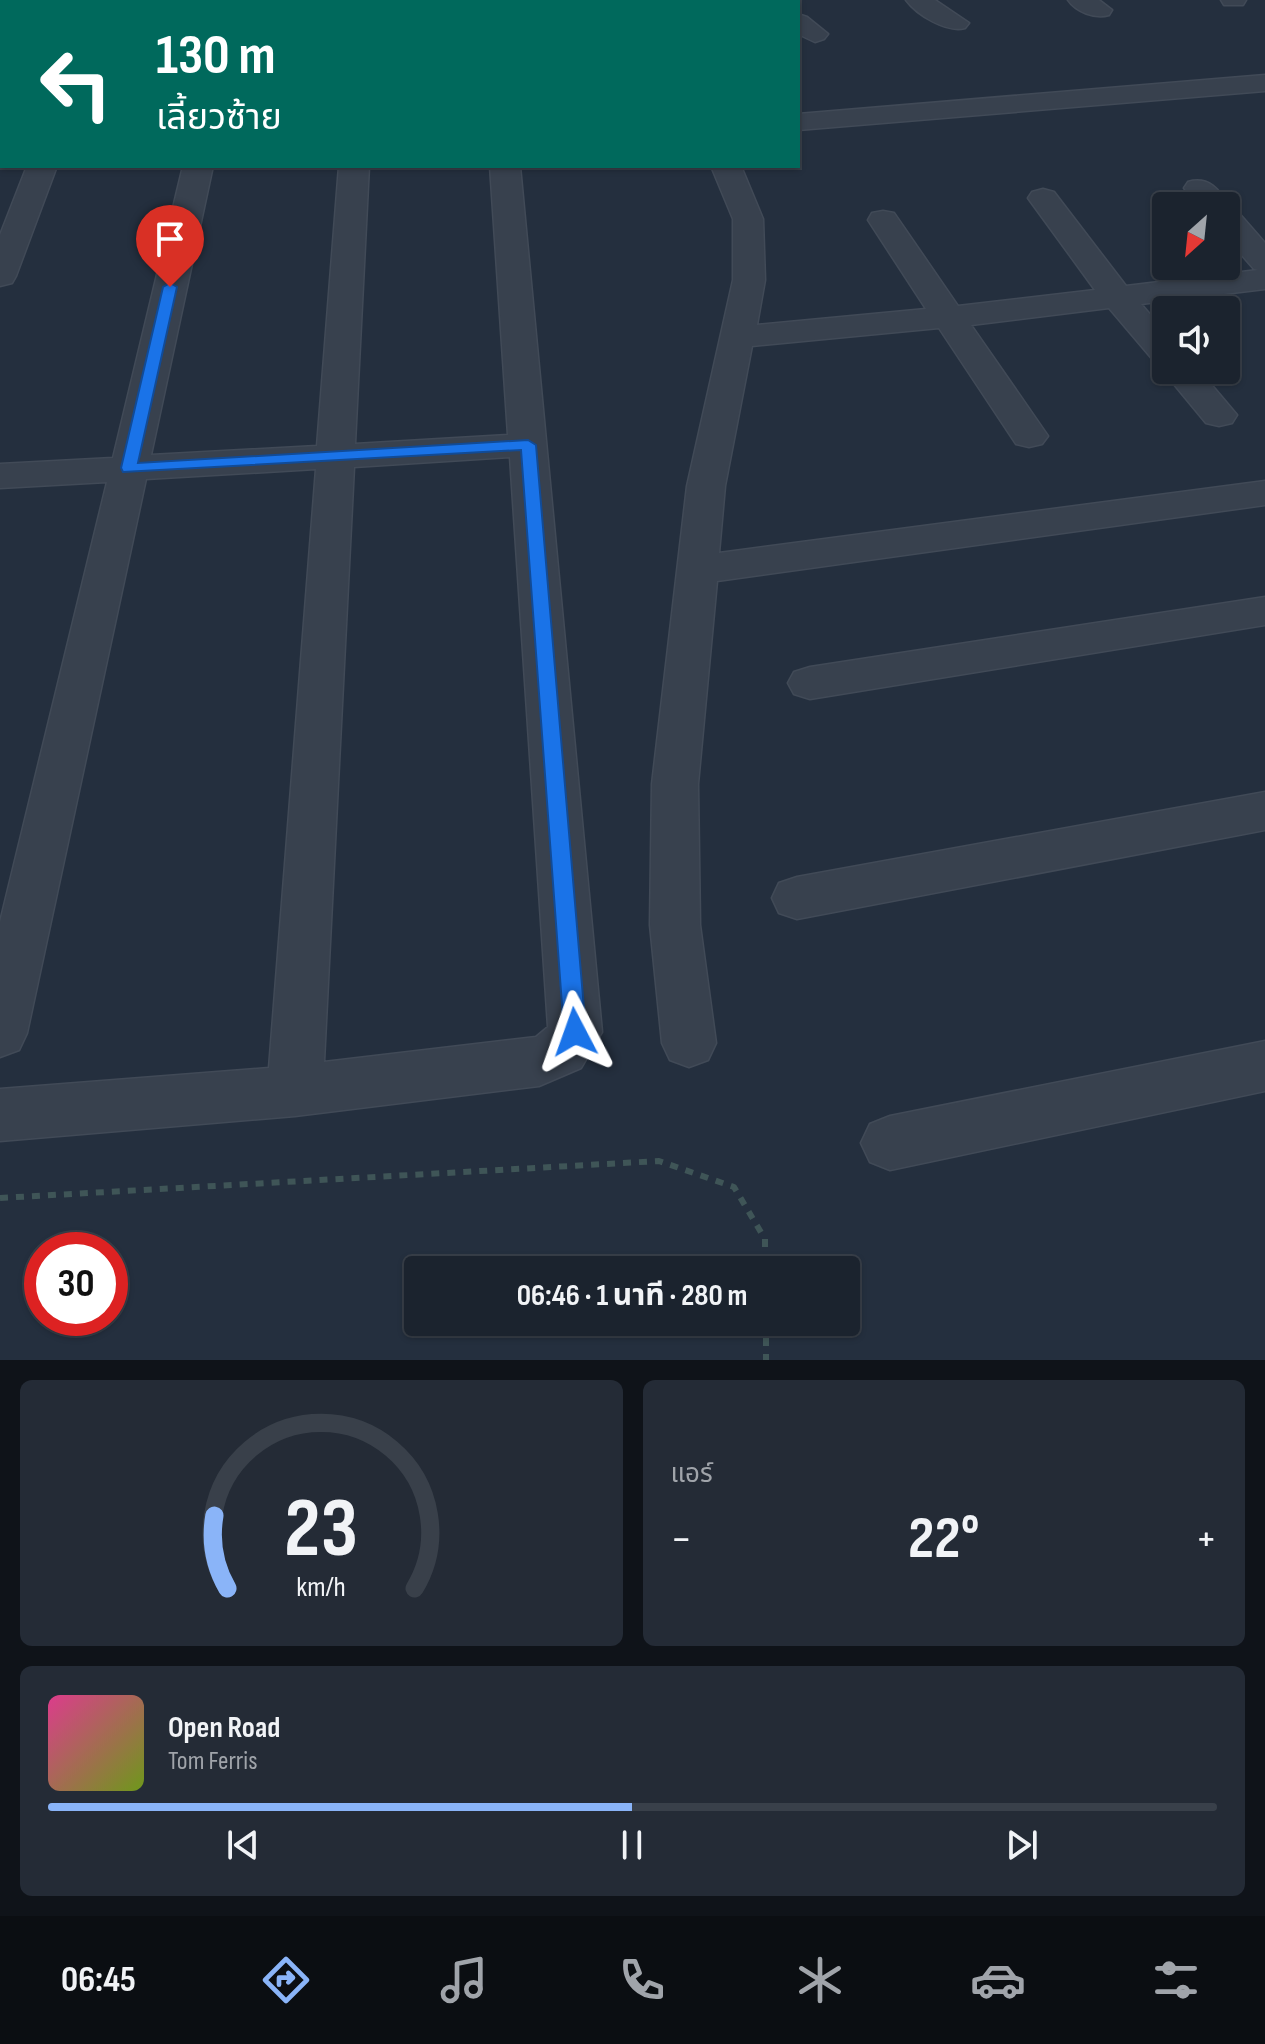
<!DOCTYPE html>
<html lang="th">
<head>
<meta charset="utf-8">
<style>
  body { margin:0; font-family:"Sofia Sans Condensed","Noto Sans Thai",sans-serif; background:#242b36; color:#f1f3f6; height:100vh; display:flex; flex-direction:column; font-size:30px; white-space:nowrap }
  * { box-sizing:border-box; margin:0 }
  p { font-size:26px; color:#a0a4aa }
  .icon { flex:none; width:44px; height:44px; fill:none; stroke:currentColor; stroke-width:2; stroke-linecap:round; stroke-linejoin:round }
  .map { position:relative; height:1360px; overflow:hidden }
  .side { display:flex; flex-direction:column; gap:20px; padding:20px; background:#0f1319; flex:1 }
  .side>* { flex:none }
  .top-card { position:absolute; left:0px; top:0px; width:800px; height:168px; box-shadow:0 2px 6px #0004,0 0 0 2px #39404a; background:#00695c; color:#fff; overflow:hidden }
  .needle { width:52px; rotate:207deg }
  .fabs { position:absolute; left:1152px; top:192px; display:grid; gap:16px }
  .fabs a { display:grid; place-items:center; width:88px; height:88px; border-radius:8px; background:#1b232e; box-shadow:0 2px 6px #0004,0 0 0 2px #39404a; font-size:40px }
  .speed { position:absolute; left:24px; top:1232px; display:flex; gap:16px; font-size:40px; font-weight:700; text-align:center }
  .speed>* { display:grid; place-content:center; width:104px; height:104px; border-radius:50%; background:#1b232e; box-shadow:0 2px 6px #0004,0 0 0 2px #39404a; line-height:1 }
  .speed .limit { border:12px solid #d22; background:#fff; color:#111 }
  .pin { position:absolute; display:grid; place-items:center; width:68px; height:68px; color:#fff; margin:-82px -34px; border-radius:50% 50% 50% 0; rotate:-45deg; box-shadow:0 0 8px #0007 }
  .pin .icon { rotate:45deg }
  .me { position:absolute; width:88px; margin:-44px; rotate:356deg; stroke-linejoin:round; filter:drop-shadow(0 0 6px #0008) }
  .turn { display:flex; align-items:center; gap:28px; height:168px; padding:0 24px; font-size:36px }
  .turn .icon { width:104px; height:104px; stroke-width:2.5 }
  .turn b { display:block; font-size:56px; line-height:68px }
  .big { font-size:60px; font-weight:700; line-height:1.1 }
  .side .tile { flex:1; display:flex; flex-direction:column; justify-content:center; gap:12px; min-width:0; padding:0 28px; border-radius:12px; background:#242b36 }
  .side .dial { align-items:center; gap:0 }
  .dial svg { height:208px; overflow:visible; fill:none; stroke:#39404a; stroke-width:7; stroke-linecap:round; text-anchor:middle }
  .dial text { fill:#f1f3f6; stroke:none }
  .song { display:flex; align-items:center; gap:24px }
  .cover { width:96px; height:96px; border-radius:12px; background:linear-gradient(135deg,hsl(330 70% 55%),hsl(80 70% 35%)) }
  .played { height:8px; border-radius:4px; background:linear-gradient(90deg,#8ab4f8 50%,#39404a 50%) }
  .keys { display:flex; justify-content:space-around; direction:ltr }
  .heat { display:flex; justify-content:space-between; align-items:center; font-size:44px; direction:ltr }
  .side .tiles { flex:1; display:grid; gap:20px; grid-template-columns:1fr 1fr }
  .tile:last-child { grid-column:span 2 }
  .trip { position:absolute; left:404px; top:1256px; width:456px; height:80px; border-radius:8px; background:#1b232e; box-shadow:0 2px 6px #0004,0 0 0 2px #39404a; font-weight:700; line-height:80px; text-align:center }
  .menu { display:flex; height:128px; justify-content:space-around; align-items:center; background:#0b0e12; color:#a0a4aa }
  .menu .icon { width:56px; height:56px }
  .menu .current { color:#8ab4f8 }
  .menu b { font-size:36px; color:#f1f3f6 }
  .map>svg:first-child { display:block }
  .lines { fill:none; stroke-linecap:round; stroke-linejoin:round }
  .minor-casing { stroke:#414a57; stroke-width:3 }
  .path { stroke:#3f5557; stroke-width:6; stroke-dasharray:8 8; stroke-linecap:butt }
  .minor { fill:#38414e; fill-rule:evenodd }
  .route { fill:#1a73e8; stroke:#114b97; stroke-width:2 }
</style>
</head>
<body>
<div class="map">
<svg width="1265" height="1360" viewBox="0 0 1265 1360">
  <rect width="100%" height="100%" fill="#242f3e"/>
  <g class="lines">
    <g class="minor-casing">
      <path id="minor" d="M632,0H657L658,2H633Z
        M752,0H778L779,2H753Z
        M906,0H935L969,23L965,28C947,33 917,15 906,0Z
        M1068,0H1099L1112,10L1109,15C1095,19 1076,12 1068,0Z
        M1221,0H1246L1243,5H1224Z
        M798,14L807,17L828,34L824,39L815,42L798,34Z
        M1265,75V91L798,130V114Z
        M2,133V151L0,152V134Z
        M27,166H57L16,276L12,283L0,286V235Z
        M183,166H213L151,455L317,446L339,166H369L355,444L508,435L490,166H520L602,1032L581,1068L539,1086L295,1116L0,1141V1089L269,1068L316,469L146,479L27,1033L19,1050L0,1057V922L107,482L0,488V464L113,458ZM510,457L548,1027L536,1037L324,1062L354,467Z
        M711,166H741L763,219L765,280L757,325L926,309L868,220L872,213L883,211L894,213L958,306L1095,290L1028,198L1032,192L1043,189L1054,192L1126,286L1258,270L1254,269L1226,237V206H1199L1184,188L1188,182C1209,176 1219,190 1230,206L1228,209L1237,211L1265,243V289L1141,304L1166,333V364L1154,361L1109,308L971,325L1048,436L1042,444L1029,447L1016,444L939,328L752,346L725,486L719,553L1265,481V505L717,581L698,784L700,925L716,1043L708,1060L689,1067L670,1060L662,1043L650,925L652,784L687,486L733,280V219Z
        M1166,365V370H1199L1237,415L1232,423L1219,426L1206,423L1168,377L1162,370Z
        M1265,597V625L810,699L794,694L788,683L794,672L810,667Z
        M1265,792V830L797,919L779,913L772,898L779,883L797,877Z
        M1265,1041V1091L890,1170L870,1162L861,1143L870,1124L890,1116Z"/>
    </g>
    <path class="path" d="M0,1198L659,1161L734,1187L765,1239V1270
      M766,1322V1360"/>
    <use href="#minor" class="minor"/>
  </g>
  <path class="route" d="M170,283L177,287L138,463L528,440L536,445L586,1032L583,1039L575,1042L567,1039L564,1032L521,450L123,472L121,468L163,287Z"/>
</svg>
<div class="fabs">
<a><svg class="needle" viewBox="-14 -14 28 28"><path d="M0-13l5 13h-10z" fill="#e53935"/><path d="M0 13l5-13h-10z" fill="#a0a4aa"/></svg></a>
<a><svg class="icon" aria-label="sound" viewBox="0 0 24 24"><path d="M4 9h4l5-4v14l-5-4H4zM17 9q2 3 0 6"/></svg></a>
</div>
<div class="speed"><div class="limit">30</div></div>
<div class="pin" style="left:170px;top:287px;background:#d93025"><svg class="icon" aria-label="arrive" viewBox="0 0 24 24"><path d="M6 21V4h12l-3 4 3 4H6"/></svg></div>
<svg class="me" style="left:575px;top:1032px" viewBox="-20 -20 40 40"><path d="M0-17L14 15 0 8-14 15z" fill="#1a73e8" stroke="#fff" stroke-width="4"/></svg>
<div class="trip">06:46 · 1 นาที · 280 m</div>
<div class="top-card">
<div class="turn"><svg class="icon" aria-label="left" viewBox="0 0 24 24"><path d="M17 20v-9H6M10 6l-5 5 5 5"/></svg><div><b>130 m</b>เลี้ยวซ้าย</div></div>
</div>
</div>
<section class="side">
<div class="tiles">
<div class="tile dial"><svg viewBox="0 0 100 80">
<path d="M14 69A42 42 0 1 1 86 69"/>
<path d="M14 69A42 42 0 0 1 9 41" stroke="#8ab4f8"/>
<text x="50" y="56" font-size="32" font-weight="700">23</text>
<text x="50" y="72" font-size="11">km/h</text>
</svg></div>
<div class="tile"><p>แอร์</p>
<div class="heat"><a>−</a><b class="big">22°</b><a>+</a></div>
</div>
<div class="tile">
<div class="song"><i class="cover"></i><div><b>Open Road</b><p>Tom Ferris</p></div></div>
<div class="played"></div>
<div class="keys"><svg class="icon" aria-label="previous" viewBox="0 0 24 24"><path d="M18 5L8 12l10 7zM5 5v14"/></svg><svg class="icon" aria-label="pause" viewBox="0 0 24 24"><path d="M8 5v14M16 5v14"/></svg><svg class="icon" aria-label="next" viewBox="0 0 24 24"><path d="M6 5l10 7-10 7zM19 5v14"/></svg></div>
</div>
</div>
</section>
<nav class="menu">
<b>06:45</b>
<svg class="icon current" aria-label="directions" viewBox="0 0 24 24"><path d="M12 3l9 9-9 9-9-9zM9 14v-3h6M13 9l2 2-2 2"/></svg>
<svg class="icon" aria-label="music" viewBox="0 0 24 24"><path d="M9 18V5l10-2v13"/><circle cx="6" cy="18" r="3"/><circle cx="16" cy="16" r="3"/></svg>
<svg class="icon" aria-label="phone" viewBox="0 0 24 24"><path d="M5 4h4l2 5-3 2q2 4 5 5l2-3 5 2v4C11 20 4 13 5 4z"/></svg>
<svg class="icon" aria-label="climate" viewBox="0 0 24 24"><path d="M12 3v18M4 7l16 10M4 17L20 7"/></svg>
<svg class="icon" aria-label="car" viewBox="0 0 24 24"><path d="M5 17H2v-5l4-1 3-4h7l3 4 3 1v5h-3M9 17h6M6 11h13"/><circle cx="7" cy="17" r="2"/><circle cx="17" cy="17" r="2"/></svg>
<svg class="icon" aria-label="filters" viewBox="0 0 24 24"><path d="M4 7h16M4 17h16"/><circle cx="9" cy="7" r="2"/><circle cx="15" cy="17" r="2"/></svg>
</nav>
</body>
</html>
